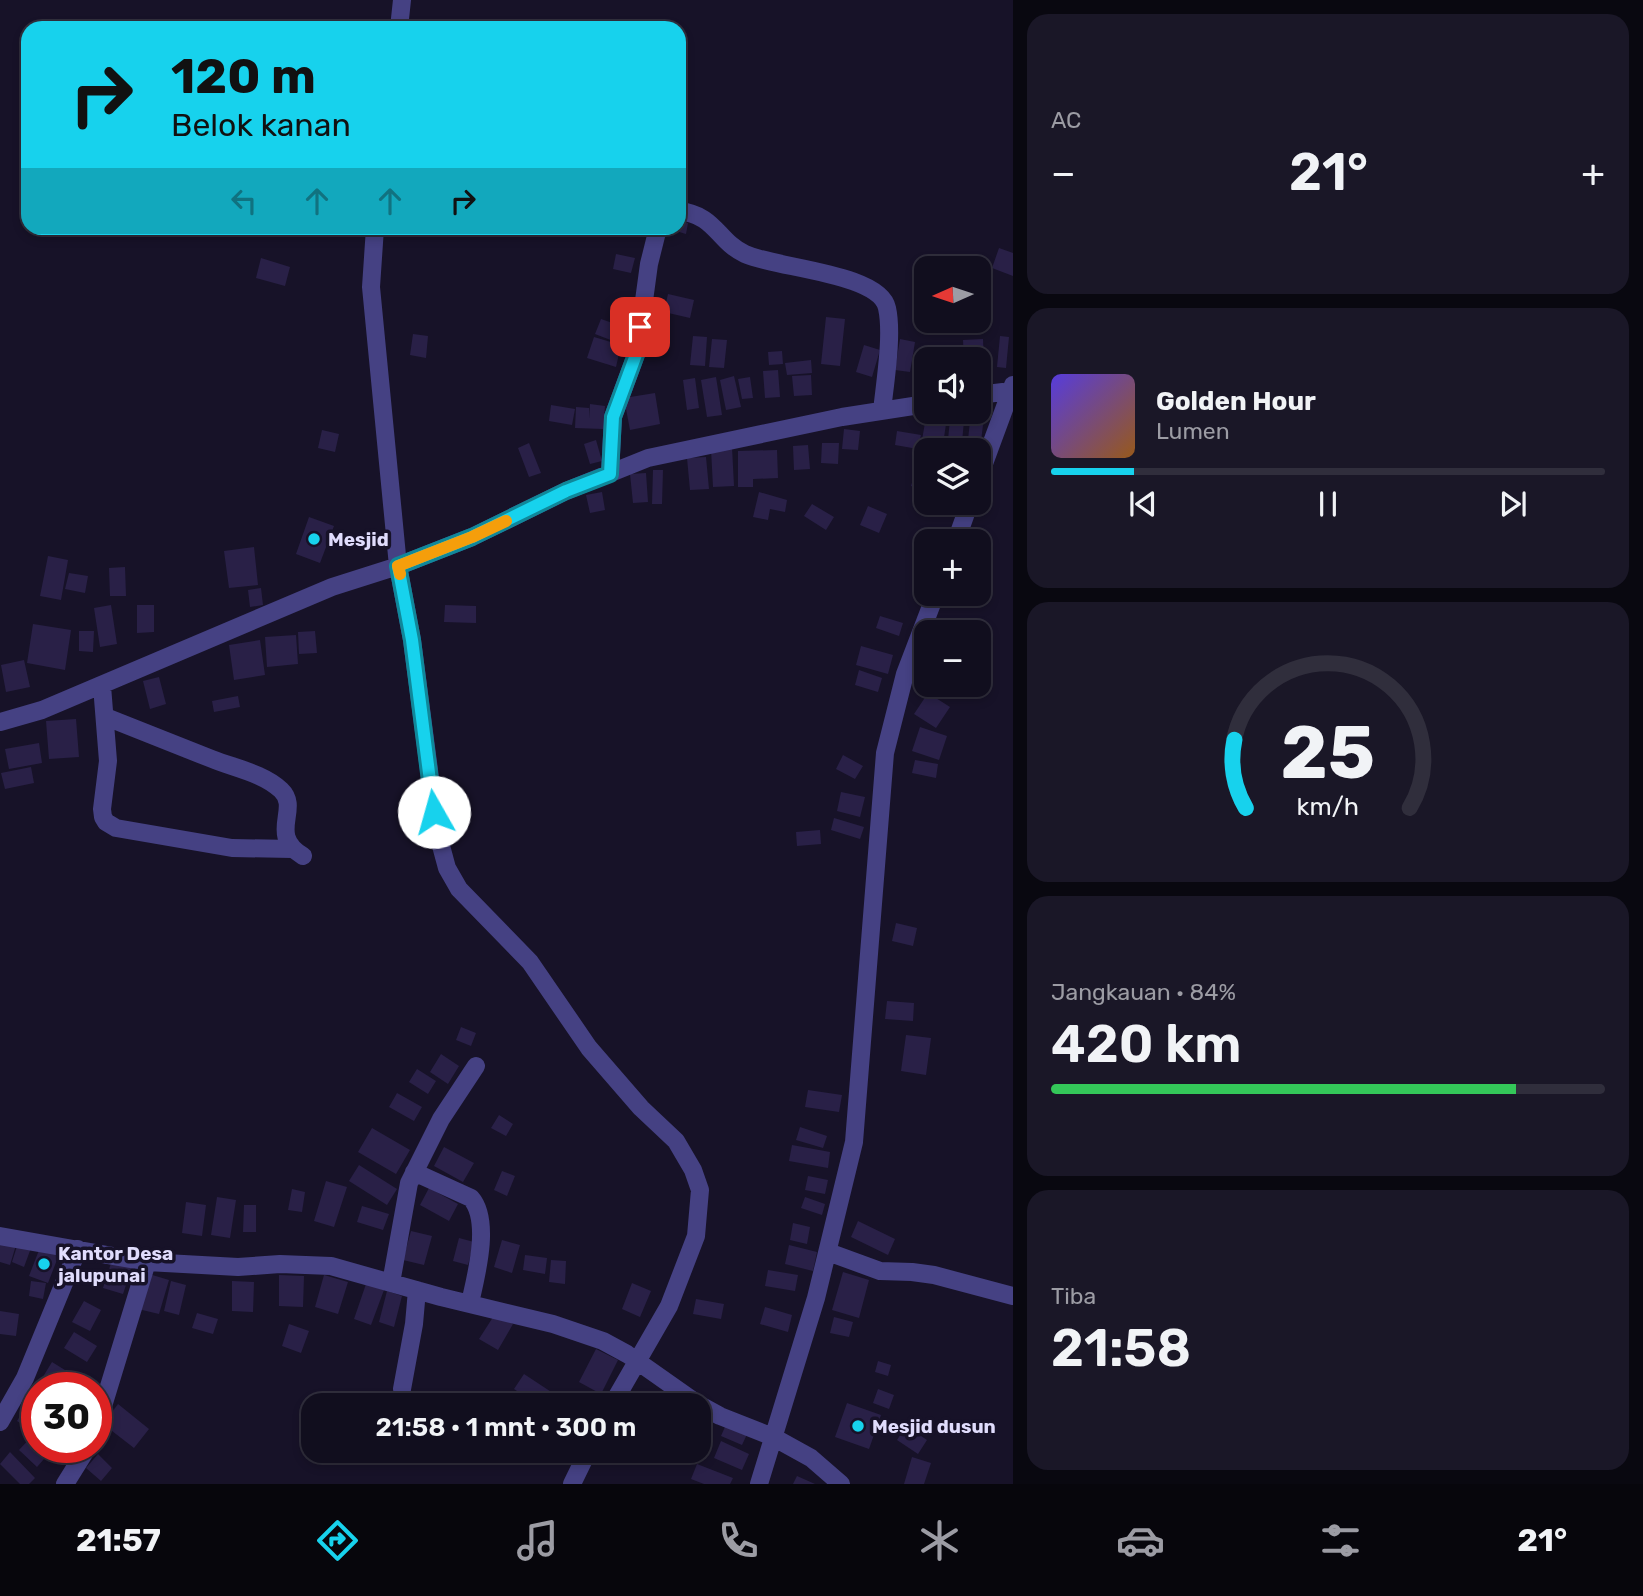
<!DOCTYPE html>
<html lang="id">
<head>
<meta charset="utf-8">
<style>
  body { margin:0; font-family:Rubik,sans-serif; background:#1a1727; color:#f1f3f6; height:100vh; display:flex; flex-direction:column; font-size:26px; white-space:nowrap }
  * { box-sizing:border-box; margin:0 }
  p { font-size:23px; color:#9c9ca4 }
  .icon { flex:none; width:38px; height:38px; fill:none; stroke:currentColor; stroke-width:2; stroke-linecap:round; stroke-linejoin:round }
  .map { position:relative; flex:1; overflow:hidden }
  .drawer { display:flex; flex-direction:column; gap:14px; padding:14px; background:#090810; width:630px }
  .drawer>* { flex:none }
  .banner { position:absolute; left:21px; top:21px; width:665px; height:214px; border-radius:21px; box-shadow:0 4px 10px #0003,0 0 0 2px #302e3c; background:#17d2ed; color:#111; overflow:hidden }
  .needle { width:46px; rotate:267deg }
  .controls { position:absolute; left:914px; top:256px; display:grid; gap:14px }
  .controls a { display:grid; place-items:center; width:77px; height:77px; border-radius:14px; background:#110e1e; box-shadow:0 4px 10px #0003,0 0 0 2px #302e3c; font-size:35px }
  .speed { position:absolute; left:21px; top:1372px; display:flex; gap:14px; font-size:35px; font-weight:700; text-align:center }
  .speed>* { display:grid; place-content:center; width:91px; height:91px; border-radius:50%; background:#110e1e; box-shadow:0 4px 10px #0003,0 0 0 2px #302e3c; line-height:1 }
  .speed .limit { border:10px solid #d22; background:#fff; color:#111 }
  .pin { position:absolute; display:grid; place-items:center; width:60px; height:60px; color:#fff; margin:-30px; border-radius:14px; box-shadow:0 4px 10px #0006 }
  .me { position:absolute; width:77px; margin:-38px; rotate:353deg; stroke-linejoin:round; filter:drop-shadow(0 0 5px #0008) }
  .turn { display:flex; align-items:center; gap:24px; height:147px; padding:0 35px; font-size:32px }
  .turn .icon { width:91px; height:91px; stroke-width:2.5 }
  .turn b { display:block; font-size:49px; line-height:60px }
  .lanes { display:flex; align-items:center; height:66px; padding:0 35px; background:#0003; justify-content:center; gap:35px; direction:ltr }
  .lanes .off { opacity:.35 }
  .big { font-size:52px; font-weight:600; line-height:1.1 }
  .drawer .card { flex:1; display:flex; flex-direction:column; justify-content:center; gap:10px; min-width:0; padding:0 24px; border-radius:21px; background:#1a1727 }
  .drawer .dial { align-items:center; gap:0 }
  .dial svg { height:182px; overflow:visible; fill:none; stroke:#302e3c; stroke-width:7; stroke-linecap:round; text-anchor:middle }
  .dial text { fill:#f1f3f6; stroke:none }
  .song { display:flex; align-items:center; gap:21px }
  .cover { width:84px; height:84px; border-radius:10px; background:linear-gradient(135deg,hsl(250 70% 55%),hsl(30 70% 35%)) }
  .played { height:7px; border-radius:4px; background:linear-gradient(90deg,#17d2ed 15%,#302e3c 15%) }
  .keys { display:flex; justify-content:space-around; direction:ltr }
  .heat { display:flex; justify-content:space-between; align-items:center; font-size:38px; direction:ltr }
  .charge { height:10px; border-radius:5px; background:linear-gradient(90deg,#34c759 84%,#302e3c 0) }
  .trip { position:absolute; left:301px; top:1393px; width:410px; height:70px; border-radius:21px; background:#110e1e; box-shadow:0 4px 10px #0003,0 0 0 2px #302e3c; font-weight:600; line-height:70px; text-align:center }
  .menu { display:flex; height:112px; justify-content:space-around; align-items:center; background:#07060c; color:#9c9ca4 }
  .menu .icon { width:49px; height:49px }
  .menu .selected { color:#17d2ed }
  .menu b { font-size:32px; color:#f1f3f6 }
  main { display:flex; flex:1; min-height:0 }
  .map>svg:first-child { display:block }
  .building { fill:#292047 }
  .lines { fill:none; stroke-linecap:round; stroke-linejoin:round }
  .minor { stroke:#454183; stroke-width:18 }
  .route-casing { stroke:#0f889a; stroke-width:18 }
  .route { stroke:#17d2ed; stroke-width:12 }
  .slow { stroke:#f59e0b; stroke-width:12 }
  .poi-dot { fill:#17d2ed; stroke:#171228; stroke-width:2.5 }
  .labels { text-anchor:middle; stroke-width:7; stroke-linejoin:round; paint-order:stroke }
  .poi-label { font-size:19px; font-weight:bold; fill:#e0dcfc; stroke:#171228; text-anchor:start }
</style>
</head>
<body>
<main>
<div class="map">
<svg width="1013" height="1484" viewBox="0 0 1013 1484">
  <rect width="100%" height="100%" fill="#171228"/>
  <path class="building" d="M679,221L688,223L686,234L666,228H679Z
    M999,248L1013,253V276L992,268Z
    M616,254L635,258L631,273L613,269Z
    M261,258L290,267L285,286L256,278Z
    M668,294L694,300L690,318L664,312Z
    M826,317L845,319L840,366L821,364Z
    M601,319L627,328L621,344L595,334Z
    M941,322L959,326L957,334L939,330Z
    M413,334L428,336L426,358L410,355Z
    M693,336L707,337L705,366L690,365Z
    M1000,336L1009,337L1006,368L997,367Z
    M594,337L621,345L616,367L587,358Z
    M712,339L727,340L724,368L709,367Z
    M900,339L915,342L910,372L895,370Z
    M983,339L984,365H978V359H964L963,340Z
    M864,345L880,350L872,377L856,372Z
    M782,351L783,364L769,365L768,352Z
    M811,360L812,373L787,375L785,363Z
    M778,370L780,397L765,398L763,371Z
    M811,375L812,395L794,396L792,376Z
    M734,376L741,407L726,410L720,380Z
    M716,377L722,415L707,417L701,380Z
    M750,377L753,398L742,399L738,379Z
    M695,378L699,408L687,410L683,380Z
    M655,393L660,424L630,430L624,398Z
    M590,404L605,406L603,429L575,428L576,407L589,408V419Z
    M551,405L575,409L572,425L549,421Z
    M978,408L985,409L981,441L968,440L971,411H978Z
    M927,411H948L943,444L922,440Z
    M950,419L964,421L962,442L948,440Z
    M844,429L860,431L858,450L842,449Z
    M322,430L339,434L335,452L318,448Z
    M897,431L921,435L918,449L895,445Z
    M596,440L602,461L590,464L584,444Z
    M529,443L541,473L529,477L518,448Z
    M822,443H839L838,464L821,463Z
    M808,445L810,469L794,470L793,446Z
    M732,447L734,486L713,487L711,449Z
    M777,450L778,478L753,479V487H738V451Z
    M706,457L709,489L690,490L687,458Z
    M918,463L926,466V490L911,486Z
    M653,470H663L662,504H652Z
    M646,473L648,502L633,503L630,474Z
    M602,492L605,510L590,513L586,495Z
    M759,492L787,500L785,512L770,509L768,520L753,517Z
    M812,504L834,517L826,530L804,516Z
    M868,506L887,514L879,533L860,525Z
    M309,517L334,526L320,563L296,554Z
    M254,547L258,585L229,588L224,551Z
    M48,556L68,560L61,600L40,596Z
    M125,567L126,596H110L109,568Z
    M69,573L88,576L85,593L65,589Z
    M261,588L263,605L250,607L248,590Z
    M111,605L117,644L100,647L94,608Z
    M137,605H154V632L137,633Z
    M445,605L476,606V623L444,622Z
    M880,616L903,623L899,636L876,628Z
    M33,624L71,630L65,670L27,663Z
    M79,631H94L93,652L79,651Z
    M315,631L317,653L299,654L298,632Z
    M296,635L298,664L267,667L265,637Z
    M260,640L265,675L234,680L229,645Z
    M861,646L893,655L888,674L856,665Z
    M24,660L30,687L6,692L1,665Z
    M859,670L882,678L878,692L855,685Z
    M159,677L166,704L150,709L143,681Z
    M928,693L950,707L936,728L914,714Z
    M238,696L240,707L214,712L212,701Z
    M76,719L79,757L49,759L46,721Z
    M920,727L947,736L939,760L912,751Z
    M39,743L42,763L9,769L5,749Z
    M843,755L863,766L855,779L836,769Z
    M915,760L938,764L936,778L912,773Z
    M31,767L34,783L5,789L1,773Z
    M841,792L865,797L860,817L837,811Z
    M834,818L864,827L860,839L831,830Z
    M820,830L821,844L797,846L796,832Z
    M896,923L917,928L913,946L892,941Z
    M887,1001L914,1003L913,1021L885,1019Z
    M461,1027L476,1033L471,1046L456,1040Z
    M906,1035L931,1038L926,1075L901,1071Z
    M441,1054L459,1066L448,1084L430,1072Z
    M417,1069L436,1081L428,1094L409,1082Z
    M808,1090L842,1095L839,1112L805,1107Z
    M397,1093L422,1107L414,1121L389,1107Z
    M499,1115L513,1124L506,1136L491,1128Z
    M800,1127L827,1136L823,1148L796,1140Z
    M372,1128L410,1150L396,1174L358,1152Z
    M792,1145L830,1152L828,1168L789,1161Z
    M444,1147L474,1163L463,1182L434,1166Z
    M359,1165L397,1189L387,1205L349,1181Z
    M502,1171L515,1176L507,1196L494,1190Z
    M808,1176L828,1180L825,1194L805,1190Z
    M326,1181L347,1187L334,1227L314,1221Z
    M429,1188L458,1204L449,1221L420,1205Z
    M292,1189L305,1192L302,1212L288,1210Z
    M217,1197L236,1200L230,1238L211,1235Z
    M805,1197L825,1204L822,1215L801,1208Z
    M186,1202L206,1205L202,1236L182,1233Z
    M244,1205H256V1232H243Z
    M362,1206L389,1214L383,1230L357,1222Z
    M858,1221L895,1239L888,1255L851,1237Z
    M793,1223L810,1227L807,1244L790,1240Z
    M411,1231L432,1236L424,1265L403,1260Z
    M459,1238L474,1242L468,1265L453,1261Z
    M502,1240L520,1245L512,1273L494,1267Z
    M0,1242L16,1245L10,1265L0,1262Z
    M18,1243L31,1248L24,1267L12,1262Z
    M41,1245L60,1252L48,1283L29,1276Z
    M789,1245L817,1252L813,1271L785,1264Z
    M525,1255L547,1258L545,1274L523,1270Z
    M112,1260L132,1267L123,1294L103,1288Z
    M551,1260L566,1261L565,1284L549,1282Z
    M768,1270L798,1275L795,1291L765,1286Z
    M843,1272L869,1280L859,1318L832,1310Z
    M149,1274L169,1280L159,1314L138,1309Z
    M279,1275L304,1276L303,1307L279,1306Z
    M324,1275L348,1282L338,1314L315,1307Z
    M31,1281L46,1283L43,1299L29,1296Z
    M171,1281L186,1285L179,1315L164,1311Z
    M232,1281L254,1282L253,1312L232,1311Z
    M632,1283L651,1291L640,1317L622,1309Z
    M366,1284L384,1290L371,1325L354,1319Z
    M387,1291L402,1296L394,1327L379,1322Z
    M696,1299L724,1304L721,1319L693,1314Z
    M84,1301L101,1310L90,1331L72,1322Z
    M765,1307L792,1315L788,1332L760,1324Z
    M0,1311L19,1314L16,1336L0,1334Z
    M197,1313L218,1319L213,1334L192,1328Z
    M495,1314L513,1324L498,1350L479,1339Z
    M834,1317L853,1322L849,1337L830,1333Z
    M289,1324L309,1331L301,1353L282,1346Z
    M74,1332L97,1346L87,1362L64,1348Z
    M596,1349L618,1360L601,1394L579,1382Z
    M878,1361L891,1365L888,1376L875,1372Z
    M52,1362L94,1388H55L41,1380Z
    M524,1374L571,1405H538L514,1389Z
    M878,1389L894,1395L889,1409L873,1403Z
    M29,1401L37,1406V1433L17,1421Z
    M847,1403L881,1415L869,1449L835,1437Z
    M118,1404L149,1429L134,1448L103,1424Z
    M728,1420L749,1430L742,1445L721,1436Z
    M906,1426L927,1440L918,1454L897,1440Z
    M33,1435L37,1438V1447H47L51,1451L37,1467L19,1450Z
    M721,1441L749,1454L742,1470L714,1458Z
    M10,1452L35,1478L29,1484H20L0,1464Z
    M98,1454L112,1468L101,1481L86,1468Z
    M912,1457L931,1463L924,1484H904Z
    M697,1464L733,1478L730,1484H704L691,1479Z
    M797,1476L815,1484H793Z"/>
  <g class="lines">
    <path class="minor" d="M399,28L402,0
      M679,211C716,215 717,241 745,254C775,268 880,273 887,308C893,335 885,382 882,411
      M375,228L371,287L398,566L412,640L437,831L447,868L459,889L530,962L589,1048L641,1108L676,1141L693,1170L700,1190L696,1236L669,1306L612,1405
      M978,395L1003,392L1013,394
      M610,473L613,417L637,352L649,264L658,228
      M978,480L1013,385
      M956,541L970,502
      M102,686L108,761L102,809L103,817L106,822L116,828L232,848L292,849
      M106,717C141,731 176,745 212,759C234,768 263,773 281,790C301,809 267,834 303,856
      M0,722L42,710L332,587L398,566L472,537L566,491L648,458L842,417L926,404
      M414,1172L471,1198C491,1221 476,1276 470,1303
      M0,1236L147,1262L238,1267L280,1264L331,1266L441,1297L553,1324L603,1341L627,1354L698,1404L720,1416L773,1437L811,1458L841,1484
      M828,1252L880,1271L912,1272L934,1275L1013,1296
      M391,1283L409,1183L441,1119L476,1066
      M402,1389L414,1324L417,1290
      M0,1422L25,1378L78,1249
      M96,1429L147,1262
      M65,1484L88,1447
      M572,1484L588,1451
      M759,1484L816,1298L854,1142L885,753L905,674L936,593"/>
  </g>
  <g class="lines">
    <g class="route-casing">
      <path id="route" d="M434,812L412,640L398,566L472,537L566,491L610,474L613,417L637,352L640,327"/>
    </g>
    <use href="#route" class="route"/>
    <path class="slow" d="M400,574L398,566L472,537L506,521"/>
  </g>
  <g class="poi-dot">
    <circle cx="314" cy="539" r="7"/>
    <circle cx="44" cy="1264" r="7"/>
    <circle cx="858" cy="1426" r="7"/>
  </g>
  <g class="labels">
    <g class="poi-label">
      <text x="328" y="546">Mesjid</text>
      <text x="58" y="1260">Kantor Desa<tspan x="58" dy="22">jalupunai</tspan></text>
      <text x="872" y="1433">Mesjid dusun</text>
    </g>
  </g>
</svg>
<div class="controls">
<a><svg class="needle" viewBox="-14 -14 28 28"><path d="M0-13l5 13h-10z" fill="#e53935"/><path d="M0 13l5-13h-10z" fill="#9c9ca4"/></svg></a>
<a><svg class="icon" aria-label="sound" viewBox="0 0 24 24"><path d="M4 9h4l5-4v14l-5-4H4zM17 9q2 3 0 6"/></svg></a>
<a><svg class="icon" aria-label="layers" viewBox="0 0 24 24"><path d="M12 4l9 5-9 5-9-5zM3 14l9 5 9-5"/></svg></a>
<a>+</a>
<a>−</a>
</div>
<div class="speed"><div class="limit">30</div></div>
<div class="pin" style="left:640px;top:327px;background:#d93025"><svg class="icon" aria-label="arrive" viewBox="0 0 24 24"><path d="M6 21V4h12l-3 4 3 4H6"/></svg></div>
<svg class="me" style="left:434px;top:812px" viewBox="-20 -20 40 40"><circle r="19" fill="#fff"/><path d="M0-13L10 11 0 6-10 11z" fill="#17d2ed"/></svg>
<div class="trip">21:58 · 1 mnt · 300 m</div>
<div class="banner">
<div class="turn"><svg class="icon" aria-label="right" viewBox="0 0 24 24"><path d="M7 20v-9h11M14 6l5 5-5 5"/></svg><div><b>120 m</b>Belok kanan</div></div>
<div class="lanes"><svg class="icon off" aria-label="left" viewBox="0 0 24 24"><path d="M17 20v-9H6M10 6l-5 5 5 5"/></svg><svg class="icon off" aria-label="ahead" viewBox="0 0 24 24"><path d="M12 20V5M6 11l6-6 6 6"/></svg><svg class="icon off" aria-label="ahead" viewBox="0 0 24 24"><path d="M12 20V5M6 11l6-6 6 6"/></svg><svg class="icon" aria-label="right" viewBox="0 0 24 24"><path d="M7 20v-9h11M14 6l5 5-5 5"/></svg></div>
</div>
</div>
<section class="drawer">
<div class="card"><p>AC</p>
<div class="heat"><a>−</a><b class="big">21°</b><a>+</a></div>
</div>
<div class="card">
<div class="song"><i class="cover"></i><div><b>Golden Hour</b><p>Lumen</p></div></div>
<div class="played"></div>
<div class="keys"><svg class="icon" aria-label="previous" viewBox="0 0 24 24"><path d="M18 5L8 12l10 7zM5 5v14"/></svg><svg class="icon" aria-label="pause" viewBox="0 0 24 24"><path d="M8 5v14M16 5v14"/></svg><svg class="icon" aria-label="next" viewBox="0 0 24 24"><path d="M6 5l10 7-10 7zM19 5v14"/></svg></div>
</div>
<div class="card dial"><svg viewBox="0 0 100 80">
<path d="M14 69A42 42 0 1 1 86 69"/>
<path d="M14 69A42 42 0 0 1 9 39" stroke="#17d2ed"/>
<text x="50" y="56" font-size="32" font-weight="700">25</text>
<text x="50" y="72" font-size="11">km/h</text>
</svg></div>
<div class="card"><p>Jangkauan · 84%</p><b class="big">420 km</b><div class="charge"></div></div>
<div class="card"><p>Tiba</p><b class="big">21:58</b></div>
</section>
</main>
<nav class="menu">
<b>21:57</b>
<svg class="icon selected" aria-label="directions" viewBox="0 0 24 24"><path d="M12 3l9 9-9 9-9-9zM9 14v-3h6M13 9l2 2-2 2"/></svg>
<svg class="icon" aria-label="music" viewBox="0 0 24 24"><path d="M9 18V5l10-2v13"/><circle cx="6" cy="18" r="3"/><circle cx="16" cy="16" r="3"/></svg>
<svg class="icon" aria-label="phone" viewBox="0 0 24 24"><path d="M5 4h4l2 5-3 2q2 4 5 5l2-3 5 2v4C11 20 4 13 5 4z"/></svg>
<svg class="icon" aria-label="climate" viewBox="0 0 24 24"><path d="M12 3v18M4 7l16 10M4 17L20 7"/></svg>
<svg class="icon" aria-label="car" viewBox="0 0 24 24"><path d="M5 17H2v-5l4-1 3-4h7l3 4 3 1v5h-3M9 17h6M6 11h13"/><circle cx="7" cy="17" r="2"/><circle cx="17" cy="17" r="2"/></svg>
<svg class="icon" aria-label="filters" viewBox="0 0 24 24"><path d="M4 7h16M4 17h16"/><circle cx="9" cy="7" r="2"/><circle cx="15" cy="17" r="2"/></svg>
<b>21°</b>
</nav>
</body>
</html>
